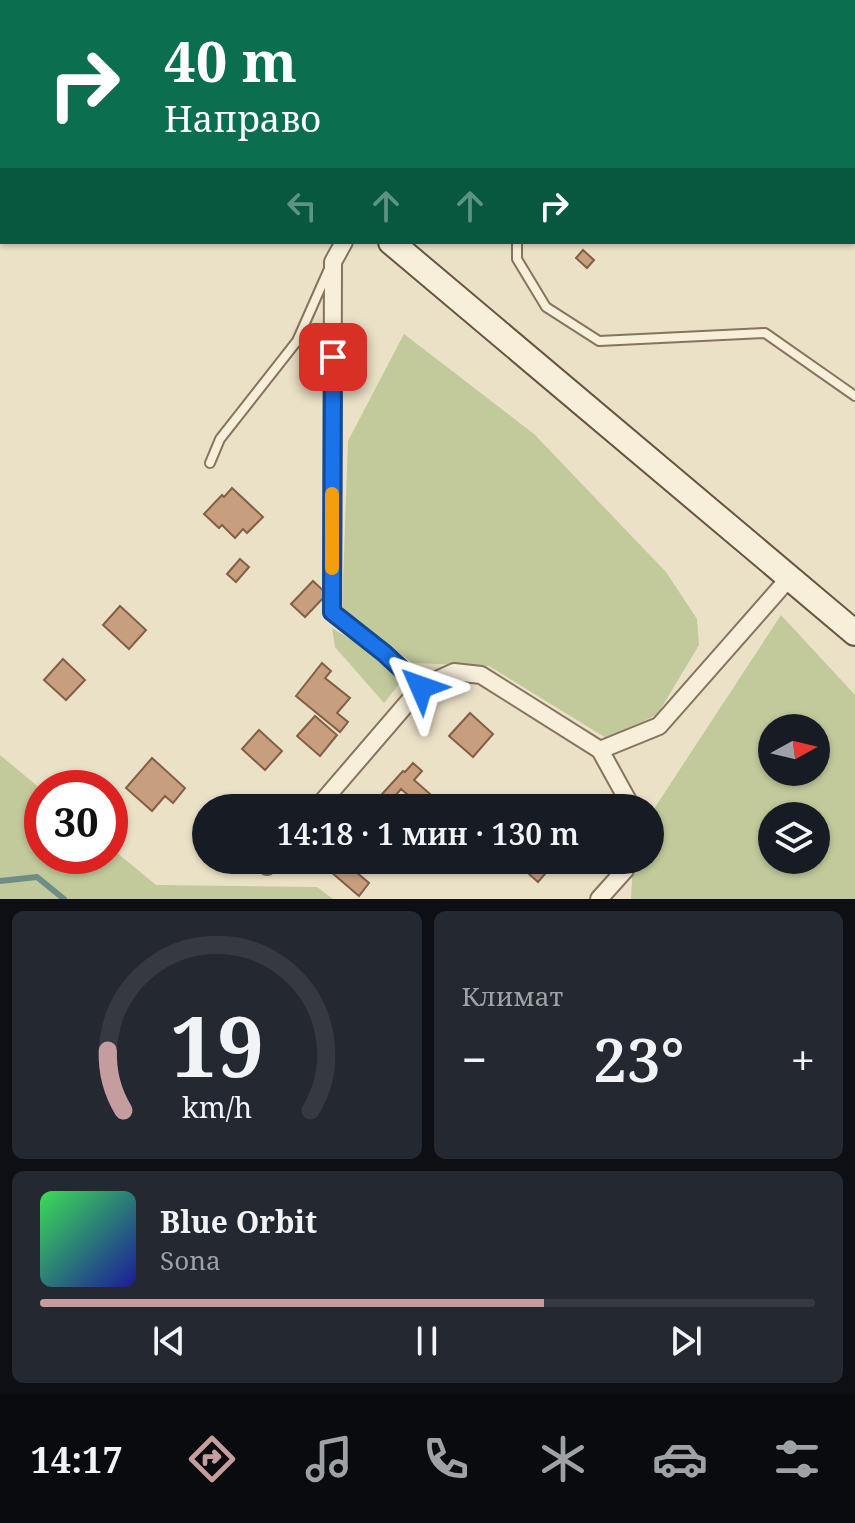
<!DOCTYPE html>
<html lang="ru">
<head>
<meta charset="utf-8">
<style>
  body { margin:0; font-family:"Noto Serif",serif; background:#242831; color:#f1f3f6; height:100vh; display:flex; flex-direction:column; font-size:30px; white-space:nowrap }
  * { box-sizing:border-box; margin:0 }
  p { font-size:26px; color:#9ea1a6 }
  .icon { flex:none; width:44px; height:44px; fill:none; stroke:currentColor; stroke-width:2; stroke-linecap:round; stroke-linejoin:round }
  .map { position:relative; height:899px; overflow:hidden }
  .side { display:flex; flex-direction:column; gap:12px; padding:12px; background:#0d0f14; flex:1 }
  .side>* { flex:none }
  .banner { position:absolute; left:0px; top:0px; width:856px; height:244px; box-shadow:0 2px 6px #0004; background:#0b6e4f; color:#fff; overflow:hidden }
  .needle { width:52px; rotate:82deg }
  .controls { position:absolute; left:758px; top:714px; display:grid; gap:16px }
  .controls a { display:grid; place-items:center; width:72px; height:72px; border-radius:50%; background:#171b24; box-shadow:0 2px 6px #0004; font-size:40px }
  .speed { position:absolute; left:24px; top:770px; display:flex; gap:16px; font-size:40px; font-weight:700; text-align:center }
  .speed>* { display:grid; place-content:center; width:104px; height:104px; border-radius:50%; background:#171b24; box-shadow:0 2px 6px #0004; line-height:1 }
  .speed .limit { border:12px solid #d22; background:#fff; color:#111 }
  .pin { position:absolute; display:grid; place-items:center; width:68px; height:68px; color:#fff; margin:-34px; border-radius:16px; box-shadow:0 4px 12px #0006 }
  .me { position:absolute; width:88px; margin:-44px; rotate:313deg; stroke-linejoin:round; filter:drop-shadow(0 0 6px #0008) }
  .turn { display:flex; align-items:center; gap:28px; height:168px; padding:0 32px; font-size:36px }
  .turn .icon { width:104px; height:104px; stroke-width:2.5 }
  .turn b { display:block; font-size:56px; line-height:68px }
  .lanes { display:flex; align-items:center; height:76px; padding:0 32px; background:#0003; justify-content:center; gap:40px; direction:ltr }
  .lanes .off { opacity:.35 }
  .big { font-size:60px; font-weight:600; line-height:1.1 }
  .side .widget { flex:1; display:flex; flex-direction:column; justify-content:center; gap:12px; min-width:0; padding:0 28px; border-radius:12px; background:#242831 }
  .side .dial { align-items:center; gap:0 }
  .dial svg { height:208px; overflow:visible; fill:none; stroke:#363941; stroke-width:7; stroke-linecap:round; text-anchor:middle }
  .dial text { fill:#f1f3f6; stroke:none }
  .song { display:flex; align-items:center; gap:24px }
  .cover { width:96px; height:96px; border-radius:12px; background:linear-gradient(135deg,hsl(130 70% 55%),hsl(240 70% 35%)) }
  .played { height:8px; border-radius:4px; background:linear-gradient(90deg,#c59d9e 65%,#363941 65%) }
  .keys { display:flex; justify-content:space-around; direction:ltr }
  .heat { display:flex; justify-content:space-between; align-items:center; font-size:44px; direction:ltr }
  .side .tiles { flex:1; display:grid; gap:12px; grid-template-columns:1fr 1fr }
  .widget:last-child { grid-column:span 2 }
  .trip { position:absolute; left:192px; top:794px; width:472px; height:80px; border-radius:40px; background:#171b24; box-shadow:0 2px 6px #0004; font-weight:600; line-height:80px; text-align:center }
  .menu { display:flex; height:128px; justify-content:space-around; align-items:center; background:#090b0e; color:#9ea1a6 }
  .menu .icon { width:56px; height:56px }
  .menu .on { color:#c59d9e }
  .menu b { font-size:36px; color:#f1f3f6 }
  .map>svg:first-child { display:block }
  .green { fill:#c2c99b; fill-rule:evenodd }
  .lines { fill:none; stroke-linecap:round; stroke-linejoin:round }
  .stream { stroke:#6f8d86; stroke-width:6 }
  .building { fill:#c79f7f; stroke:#835f45; stroke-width:2 }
  .lane-casing { stroke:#86745e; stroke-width:12 }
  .street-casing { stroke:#86745e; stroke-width:20 }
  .secondary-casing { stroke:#685541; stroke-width:28 }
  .lane { stroke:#f7efda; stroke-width:8 }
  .street { stroke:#f7efda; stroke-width:16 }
  .secondary { stroke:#f7efda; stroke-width:24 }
  .route-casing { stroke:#114b97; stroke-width:20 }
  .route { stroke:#1a73e8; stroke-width:14 }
  .slow { stroke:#f59e0b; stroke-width:14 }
</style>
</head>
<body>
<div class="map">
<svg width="855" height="899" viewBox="0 0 855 899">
  <rect width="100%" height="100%" fill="#ebe1c7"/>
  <path class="green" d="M404,334L534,434L666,572L697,619L699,645L657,715L606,738L489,666L413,663L342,612L348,441Z
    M781,615L855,695V899H631L633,860H650V815ZM772,728H816V772H772ZM772,816H816V860H772Z
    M332,628L387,662L400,683L384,703L335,647Z
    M0,755L42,790V856H110V847L156,885L317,887L333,899H0Z"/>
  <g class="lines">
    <path class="stream" d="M0,881L37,877L64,899"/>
  </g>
  <path class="building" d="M583,250L594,260L587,268L576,258Z
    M232,488L263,517L247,533L243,529L235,538L222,525L219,528L204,514L222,495L224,497Z
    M240,559L249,567L236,582L227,574Z
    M313,581L327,594L305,617L291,604Z
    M120,606L146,630L129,649L103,625Z
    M63,659L85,680L66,700L44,680Z
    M322,663L331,671L325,678L350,698L337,713L348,722L340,732L296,696Z
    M470,713L493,734L473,757L449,736Z
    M315,716L337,735L320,756L297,736Z
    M259,730L282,751L265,770L242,749Z
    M152,758L185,788L173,803L165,796L152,811L126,788Z
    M413,763L422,771L414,780L446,808H423L401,789L385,808H380L374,803L403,771L405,772Z
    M327,860H342L369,883L359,896L323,865Z
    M370,860H399L387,873Z
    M541,860H557L538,882L529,874Z"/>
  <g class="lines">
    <g class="lane-casing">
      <path id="lane" d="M293,0L296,2
        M517,242V259L546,307L599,341L765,333L855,396
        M210,463L220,439L297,341L328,271"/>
    </g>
    <g class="street-casing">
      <path id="street" d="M344,242L333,262L332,612L384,653L421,687
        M600,750L659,726L790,577
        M317,808L421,687L454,672L481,675L600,750L632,808
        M267,866L272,860
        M599,899L625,870L627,860"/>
    </g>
    <g class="secondary-casing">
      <path id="secondary" d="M52,0L57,2
        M143,0L145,2
        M391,242L855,633"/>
    </g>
    <use href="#lane" class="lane"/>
    <use href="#street" class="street"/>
    <use href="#secondary" class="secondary"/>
  </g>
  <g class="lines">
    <g class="route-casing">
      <path id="route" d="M333,357L332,612L384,653L421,687"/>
    </g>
    <use href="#route" class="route"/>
    <path class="slow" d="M332,494V568"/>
  </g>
</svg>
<div class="controls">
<a><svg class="needle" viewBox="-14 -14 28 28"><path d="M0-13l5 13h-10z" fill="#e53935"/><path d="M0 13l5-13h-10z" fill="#9ea1a6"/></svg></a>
<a><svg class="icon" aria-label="layers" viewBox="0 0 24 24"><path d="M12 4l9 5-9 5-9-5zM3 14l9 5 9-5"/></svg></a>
</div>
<div class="speed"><div class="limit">30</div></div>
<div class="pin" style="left:333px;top:357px;background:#d93025"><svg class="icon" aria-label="arrive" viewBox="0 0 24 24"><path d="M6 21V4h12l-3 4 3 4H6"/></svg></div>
<svg class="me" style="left:421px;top:687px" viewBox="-20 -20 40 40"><path d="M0-17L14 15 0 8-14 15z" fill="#1a73e8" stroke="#fff" stroke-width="4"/></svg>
<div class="trip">14:18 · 1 мин · 130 m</div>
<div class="banner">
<div class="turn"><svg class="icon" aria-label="right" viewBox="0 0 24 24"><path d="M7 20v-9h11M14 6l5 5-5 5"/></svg><div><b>40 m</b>Направо</div></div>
<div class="lanes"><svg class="icon off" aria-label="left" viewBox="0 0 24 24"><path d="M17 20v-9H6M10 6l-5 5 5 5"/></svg><svg class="icon off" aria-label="ahead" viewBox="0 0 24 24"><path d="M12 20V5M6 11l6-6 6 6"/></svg><svg class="icon off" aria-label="ahead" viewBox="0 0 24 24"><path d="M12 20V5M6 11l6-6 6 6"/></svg><svg class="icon" aria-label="right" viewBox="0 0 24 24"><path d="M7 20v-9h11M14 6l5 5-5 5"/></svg></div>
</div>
</div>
<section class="side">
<div class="tiles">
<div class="widget dial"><svg viewBox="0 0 100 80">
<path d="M14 69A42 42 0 1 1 86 69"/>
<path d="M14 69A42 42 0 0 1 8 46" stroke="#c59d9e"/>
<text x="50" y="56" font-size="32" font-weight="700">19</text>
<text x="50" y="72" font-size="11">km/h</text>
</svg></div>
<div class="widget"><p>Климат</p>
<div class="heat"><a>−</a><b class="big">23°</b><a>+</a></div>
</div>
<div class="widget">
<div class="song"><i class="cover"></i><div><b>Blue Orbit</b><p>Sona</p></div></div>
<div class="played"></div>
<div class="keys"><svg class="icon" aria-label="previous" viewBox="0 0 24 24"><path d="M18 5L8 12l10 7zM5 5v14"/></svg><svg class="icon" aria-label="pause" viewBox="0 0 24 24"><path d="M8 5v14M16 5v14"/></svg><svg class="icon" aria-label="next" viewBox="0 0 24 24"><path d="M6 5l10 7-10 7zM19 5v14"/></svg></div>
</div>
</div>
</section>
<nav class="menu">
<b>14:17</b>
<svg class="icon on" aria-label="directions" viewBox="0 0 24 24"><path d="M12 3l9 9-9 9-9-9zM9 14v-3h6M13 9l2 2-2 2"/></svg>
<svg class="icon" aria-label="music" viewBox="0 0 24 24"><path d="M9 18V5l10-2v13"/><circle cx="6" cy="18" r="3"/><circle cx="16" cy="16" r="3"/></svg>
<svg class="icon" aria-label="phone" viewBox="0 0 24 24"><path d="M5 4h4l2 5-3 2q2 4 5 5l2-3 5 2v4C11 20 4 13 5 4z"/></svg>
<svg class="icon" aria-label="climate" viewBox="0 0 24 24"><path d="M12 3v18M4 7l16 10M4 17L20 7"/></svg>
<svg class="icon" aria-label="car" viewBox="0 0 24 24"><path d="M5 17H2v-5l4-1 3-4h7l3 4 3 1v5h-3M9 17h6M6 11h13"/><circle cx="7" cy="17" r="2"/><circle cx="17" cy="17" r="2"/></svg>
<svg class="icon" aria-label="filters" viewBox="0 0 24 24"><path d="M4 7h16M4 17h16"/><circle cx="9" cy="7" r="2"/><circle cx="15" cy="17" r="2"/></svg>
</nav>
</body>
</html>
